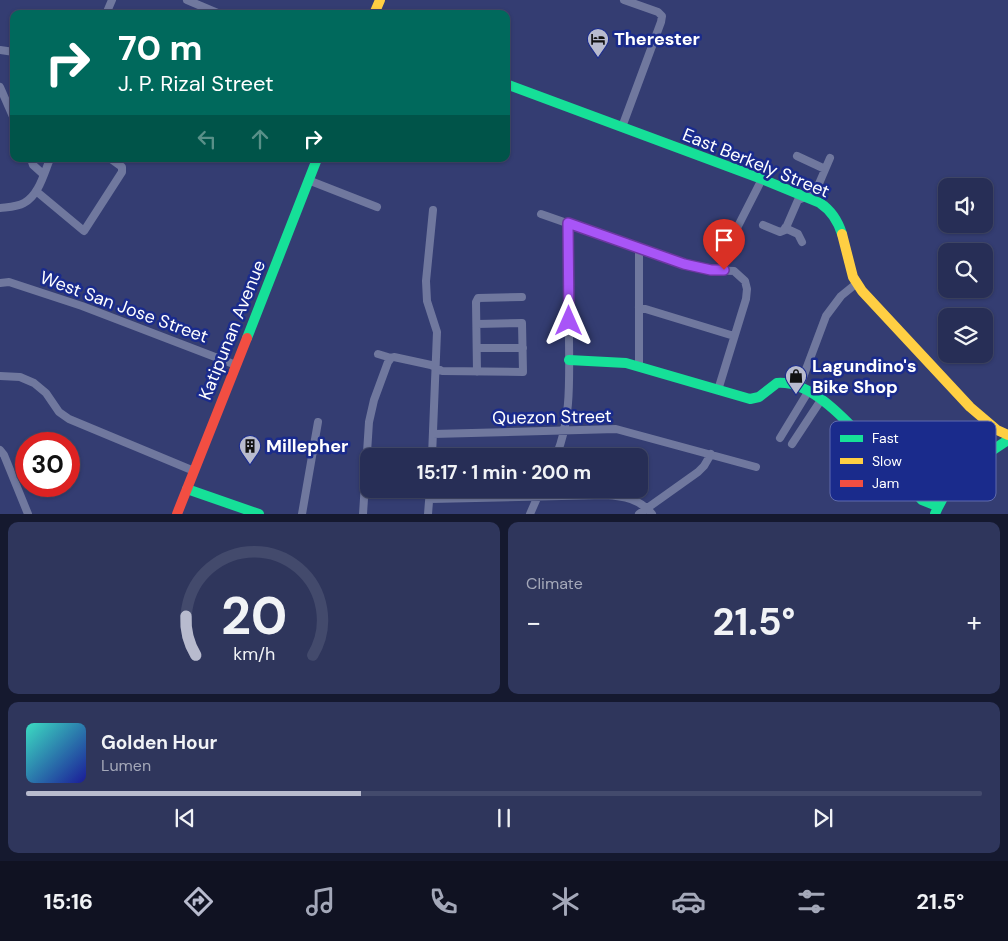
<!DOCTYPE html>
<html lang="en">
<head>
<meta charset="utf-8">
<style>
  body { margin:0; font-family:"DM Sans",sans-serif; background:#2f365c; color:#f1f3f6; height:100vh; display:flex; flex-direction:column; font-size:19px; white-space:nowrap }
  * { box-sizing:border-box; margin:0 }
  p { font-size:16px; color:#a4a8b9 }
  .icon { flex:none; width:28px; height:28px; fill:none; stroke:currentColor; stroke-width:2; stroke-linecap:round; stroke-linejoin:round }
  .map { position:relative; height:514px; overflow:hidden }
  .panel { display:flex; flex-direction:column; gap:8px; padding:8px; background:#15192f; flex:1 }
  .panel>* { flex:none }
  .hud { position:absolute; left:10px; top:10px; width:500px; height:152px; border-radius:10px; box-shadow:0 1px 4px #0004,0 0 0 1px #434a6c; background:#00695c; color:#fff; overflow:hidden }
  .controls { position:absolute; left:938px; top:178px; display:grid; gap:10px }
  .controls a { display:grid; place-items:center; width:55px; height:55px; border-radius:10px; background:#272e56; box-shadow:0 1px 4px #0004,0 0 0 1px #434a6c; font-size:25px }
  .speed { position:absolute; left:15px; top:432px; display:flex; gap:10px; font-size:25px; font-weight:700; text-align:center }
  .speed>* { display:grid; place-content:center; width:65px; height:65px; border-radius:50%; background:#272e56; box-shadow:0 1px 4px #0004,0 0 0 1px #434a6c; line-height:1 }
  .speed .limit { border:8px solid #d22; background:#fff; color:#111 }
  .pin { position:absolute; display:grid; place-items:center; width:42px; height:42px; color:#fff; margin:-51px -21px; border-radius:50% 50% 50% 0; rotate:-45deg; box-shadow:0 0 5px #0007 }
  .pin .icon { rotate:45deg }
  .me { position:absolute; width:55px; margin:-28px; rotate:0deg; stroke-linejoin:round; filter:drop-shadow(0 0 4px #0008) }
  .turn { display:flex; align-items:center; gap:18px; height:105px; padding:0 25px; font-size:22px }
  .turn .icon { width:65px; height:65px; stroke-width:2.5 }
  .turn b { display:block; font-size:35px; line-height:42px }
  .lanes { display:flex; align-items:center; height:48px; padding:0 25px; background:#0003; justify-content:center; gap:25px; direction:ltr }
  .lanes .off { opacity:.35 }
  .big { font-size:38px; font-weight:700; line-height:1.1 }
  .panel .widget { flex:1; display:flex; flex-direction:column; justify-content:center; gap:8px; min-width:0; padding:0 18px; border-radius:10px; background:#2f365c }
  .panel .dial { align-items:center; gap:0 }
  .dial svg { height:130px; overflow:visible; fill:none; stroke:#434a6c; stroke-width:7; stroke-linecap:round; text-anchor:middle }
  .dial text { fill:#f1f3f6; stroke:none }
  .song { display:flex; align-items:center; gap:15px }
  .cover { width:60px; height:60px; border-radius:8px; background:linear-gradient(135deg,hsl(170 70% 55%),hsl(240 70% 35%)) }
  .played { height:5px; border-radius:2px; background:linear-gradient(90deg,#b8bbce 35%,#434a6c 35%) }
  .keys { display:flex; justify-content:space-around; direction:ltr }
  .heat { display:flex; justify-content:space-between; align-items:center; font-size:28px; direction:ltr }
  .panel .tiles { flex:1; display:grid; gap:8px; grid-template-columns:1fr 1fr }
  .widget:last-child { grid-column:span 2 }
  .trip { position:absolute; left:360px; top:448px; width:288px; height:50px; border-radius:10px; background:#272e56; box-shadow:0 1px 4px #0004,0 0 0 1px #434a6c; font-weight:700; line-height:50px; text-align:center }
  .tabs { display:flex; height:80px; justify-content:space-around; align-items:center; background:#101222; color:#a4a8b9 }
  .tabs .icon { width:35px; height:35px }
  .tabs .current { color:#b8bbce }
  .tabs b { font-size:22px; color:#f1f3f6 }
  .map>svg:first-child { display:block }
  .lines { fill:none; stroke-linecap:round; stroke-linejoin:round }
  .street { stroke:#70789e; stroke-width:8 }
  .fast { stroke:#16e098; stroke-width:10 }
  .slow { stroke:#ffcf43; stroke-width:10 }
  .jam { stroke:#f24e42; stroke-width:10 }
  .route-casing { stroke:#6d37a1; stroke-width:12 }
  .route { stroke:#a855f7; stroke-width:9 }
  .labels { text-anchor:middle; stroke-width:5; stroke-linejoin:round; paint-order:stroke }
  .poi-label { font-size:18px; font-weight:bold; fill:#fff; stroke:#1a2b8c; text-anchor:start }
  .street-label { font-size:18px; fill:#fff; stroke:#1a2b8c }
  .key { fill:#1a2b8c; stroke:#5f6bae; stroke-width:1 }
  .key-label { font-size:14px; fill:#fff }
</style>
</head>
<body>
<div class="map">
<svg width="1008" height="514" viewBox="0 0 1008 514">
  <rect width="100%" height="100%" fill="#343d72"/>
  <g class="lines">
    <path class="street" d="M187,0L220,14
      M106,14L112,0
      M0,50L14,52
      M0,87L14,119
      M622,127L661,22L662,16L658,12L624,0
      M797,156L825,169
      M31,159L33,165L43,174
      M308,180L377,207
      M36,191L84,231L122,172V167L111,159
      M0,208C8,207 17,207 24,203C39,195 44,173 50,159
      M541,214L684,264L711,270L734,271L745,281L747,289L746,299L718,390
      M763,225L780,232L785,230L798,200L815,193L830,158
      M785,228L798,234L802,242
      M736,230L762,179
      M639,249V366
      M0,283L9,282L82,306L236,365
      M639,307L734,336
      M477,348H523
      M378,354L391,358L394,357L431,365L442,371L523,372L522,323L477,324
      M477,372L476,302L478,298L522,297
      M0,376L20,377L34,383L46,393L59,412L69,419L194,471
      M799,388L826,316L841,296L857,283
      M433,434L616,429L756,467
      M780,438L808,392
      M792,444L821,400
      M0,450L4,455L28,514
      M432,456L437,332L427,301L426,281L433,210
      M556,456C572,419 569,375 569,335C569,298 568,261 568,223
      M430,499L605,495C624,496 640,499 652,514
      M302,514L318,422
      M363,514L369,422L374,400L388,362L391,358
      M428,514L430,489
      M530,514L541,489
      M639,514L698,472L704,466L711,454"/>
    <path class="fast" d="M506,84L762,179L820,203C832,211 838,221 842,234
      M247,338L317,159
      M569,360L626,363L750,399L759,397L777,383C813,380 851,426 874,450C890,466 906,483 922,500L937,506
      M187,489L259,514
      M935,514C950,477 976,461 1008,440"/>
    <path class="slow" d="M374,14L380,0
      M842,234L853,277L862,291L970,407L997,430L1008,435"/>
    <path class="jam" d="M177,514L247,338"/>
  </g>
  <g class="lines">
    <g class="route-casing">
      <path id="route" d="M569,321L568,223L684,264L711,270H724"/>
    </g>
    <use href="#route" class="route"/>
  </g>
  <defs>
    <g id="hotel-pin" transform="scale(1.125)"><path d="M0 17L-7.5 6A9.5 9.5 0 1 1 7.5 6Z" fill="#b8bbce" stroke="#1a2b8c"/><path d="M-6-4.5h1.5V1H6V5H4.5V3h-9V5H-6ZM-4 0a1.8 1.8 0 1 1 3.6 0ZM.5 0V-2.5h3Q6-2.5 6 0Z" fill="#111"/></g>
    <g id="shop-pin" transform="scale(1.125)"><path d="M0 17L-7.5 6A9.5 9.5 0 1 1 7.5 6Z" fill="#b8bbce" stroke="#1a2b8c"/><path d="M-5-2.5h2.3a2.7 3.5 0 0 1 5.4 0H5L5.5 6h-11ZM-1.5-2.5h3a1.5 2.3 0 0 0-3 0Z" fill="#111"/></g>
    <g id="building-pin" transform="scale(1.125)"><path d="M0 17L-7.5 6A9.5 9.5 0 1 1 7.5 6Z" fill="#b8bbce" stroke="#1a2b8c"/><path d="M-4-6H4V6H1V3H-1V6H-4ZM-2.5-4.3h1.7v1.8h-1.7ZM.8-4.3h1.7v1.8H.8ZM-2.5-1h1.7V.8h-1.7ZM.8-1h1.7V.8H.8Z" fill="#111"/></g>
  </defs>
  <g fill-rule="evenodd">
    <use href="#hotel-pin" x="598" y="39"/>
    <use href="#shop-pin" x="796" y="376"/>
    <use href="#building-pin" x="250" y="446"/>
  </g>
  <g class="labels">
    <g class="poi-label">
      <text x="614" y="45">Therester</text>
      <text x="812" y="372">Lagundino's<tspan x="812" dy="21">Bike Shop</tspan></text>
      <text x="266" y="452">Millepher</text>
    </g>
    <g class="street-label">
      <text transform="translate(756 163) rotate(22)" y="6">East Berkely Street</text>
      <text transform="translate(124 307) rotate(20)" y="6">West San Jose Street</text>
      <text transform="translate(232 330) rotate(-68)" y="6">Katipunan Avenue</text>
      <text transform="translate(552 417) rotate(-1)" y="6">Quezon Street</text>
    </g>
  </g>
  <rect x="830" y="421" width="166" height="80" rx="8" class="key"/>
  <rect x="840" y="435" width="23" height="7" fill="#16e098"/>
  <rect x="840" y="458" width="23" height="6" fill="#ffcf43"/>
  <rect x="840" y="480" width="23" height="7" fill="#f24e42"/>
  <g class="key-label">
    <text x="872" y="443">Fast</text>
    <text x="872" y="466">Slow</text>
    <text x="872" y="488">Jam</text>
  </g>
</svg>
<div class="controls">
<a><svg class="icon" aria-label="sound" viewBox="0 0 24 24"><path d="M4 9h4l5-4v14l-5-4H4zM17 9q2 3 0 6"/></svg></a>
<a><svg class="icon" aria-label="search" viewBox="0 0 24 24"><circle cx="10" cy="10" r="6"/><path d="M15 15l6 6"/></svg></a>
<a><svg class="icon" aria-label="layers" viewBox="0 0 24 24"><path d="M12 4l9 5-9 5-9-5zM3 14l9 5 9-5"/></svg></a>
</div>
<div class="speed"><div class="limit">30</div></div>
<div class="pin" style="left:724px;top:270px;background:#d93025"><svg class="icon" aria-label="arrive" viewBox="0 0 24 24"><path d="M6 21V4h12l-3 4 3 4H6"/></svg></div>
<svg class="me" style="left:569px;top:321px" viewBox="-20 -20 40 40"><path d="M0-17L14 15 0 8-14 15z" fill="#a855f7" stroke="#fff" stroke-width="4"/></svg>
<div class="trip">15:17 · 1 min · 200 m</div>
<div class="hud">
<div class="turn"><svg class="icon" aria-label="right" viewBox="0 0 24 24"><path d="M7 20v-9h11M14 6l5 5-5 5"/></svg><div><b>70 m</b>J. P. Rizal Street</div></div>
<div class="lanes"><svg class="icon off" aria-label="left" viewBox="0 0 24 24"><path d="M17 20v-9H6M10 6l-5 5 5 5"/></svg><svg class="icon off" aria-label="ahead" viewBox="0 0 24 24"><path d="M12 20V5M6 11l6-6 6 6"/></svg><svg class="icon" aria-label="right" viewBox="0 0 24 24"><path d="M7 20v-9h11M14 6l5 5-5 5"/></svg></div>
</div>
</div>
<section class="panel">
<div class="tiles">
<div class="widget dial"><svg viewBox="0 0 100 80">
<path d="M14 69A42 42 0 1 1 86 69"/>
<path d="M14 69A42 42 0 0 1 8 45" stroke="#b8bbce"/>
<text x="50" y="56" font-size="32" font-weight="700">20</text>
<text x="50" y="72" font-size="11">km/h</text>
</svg></div>
<div class="widget"><p>Climate</p>
<div class="heat"><a>−</a><b class="big">21.5°</b><a>+</a></div>
</div>
<div class="widget">
<div class="song"><i class="cover"></i><div><b>Golden Hour</b><p>Lumen</p></div></div>
<div class="played"></div>
<div class="keys"><svg class="icon" aria-label="previous" viewBox="0 0 24 24"><path d="M18 5L8 12l10 7zM5 5v14"/></svg><svg class="icon" aria-label="pause" viewBox="0 0 24 24"><path d="M8 5v14M16 5v14"/></svg><svg class="icon" aria-label="next" viewBox="0 0 24 24"><path d="M6 5l10 7-10 7zM19 5v14"/></svg></div>
</div>
</div>
</section>
<nav class="tabs">
<b>15:16</b>
<svg class="icon current" aria-label="directions" viewBox="0 0 24 24"><path d="M12 3l9 9-9 9-9-9zM9 14v-3h6M13 9l2 2-2 2"/></svg>
<svg class="icon" aria-label="music" viewBox="0 0 24 24"><path d="M9 18V5l10-2v13"/><circle cx="6" cy="18" r="3"/><circle cx="16" cy="16" r="3"/></svg>
<svg class="icon" aria-label="phone" viewBox="0 0 24 24"><path d="M5 4h4l2 5-3 2q2 4 5 5l2-3 5 2v4C11 20 4 13 5 4z"/></svg>
<svg class="icon" aria-label="climate" viewBox="0 0 24 24"><path d="M12 3v18M4 7l16 10M4 17L20 7"/></svg>
<svg class="icon" aria-label="car" viewBox="0 0 24 24"><path d="M5 17H2v-5l4-1 3-4h7l3 4 3 1v5h-3M9 17h6M6 11h13"/><circle cx="7" cy="17" r="2"/><circle cx="17" cy="17" r="2"/></svg>
<svg class="icon" aria-label="filters" viewBox="0 0 24 24"><path d="M4 7h16M4 17h16"/><circle cx="9" cy="7" r="2"/><circle cx="15" cy="17" r="2"/></svg>
<b>21.5°</b>
</nav>
</body>
</html>
